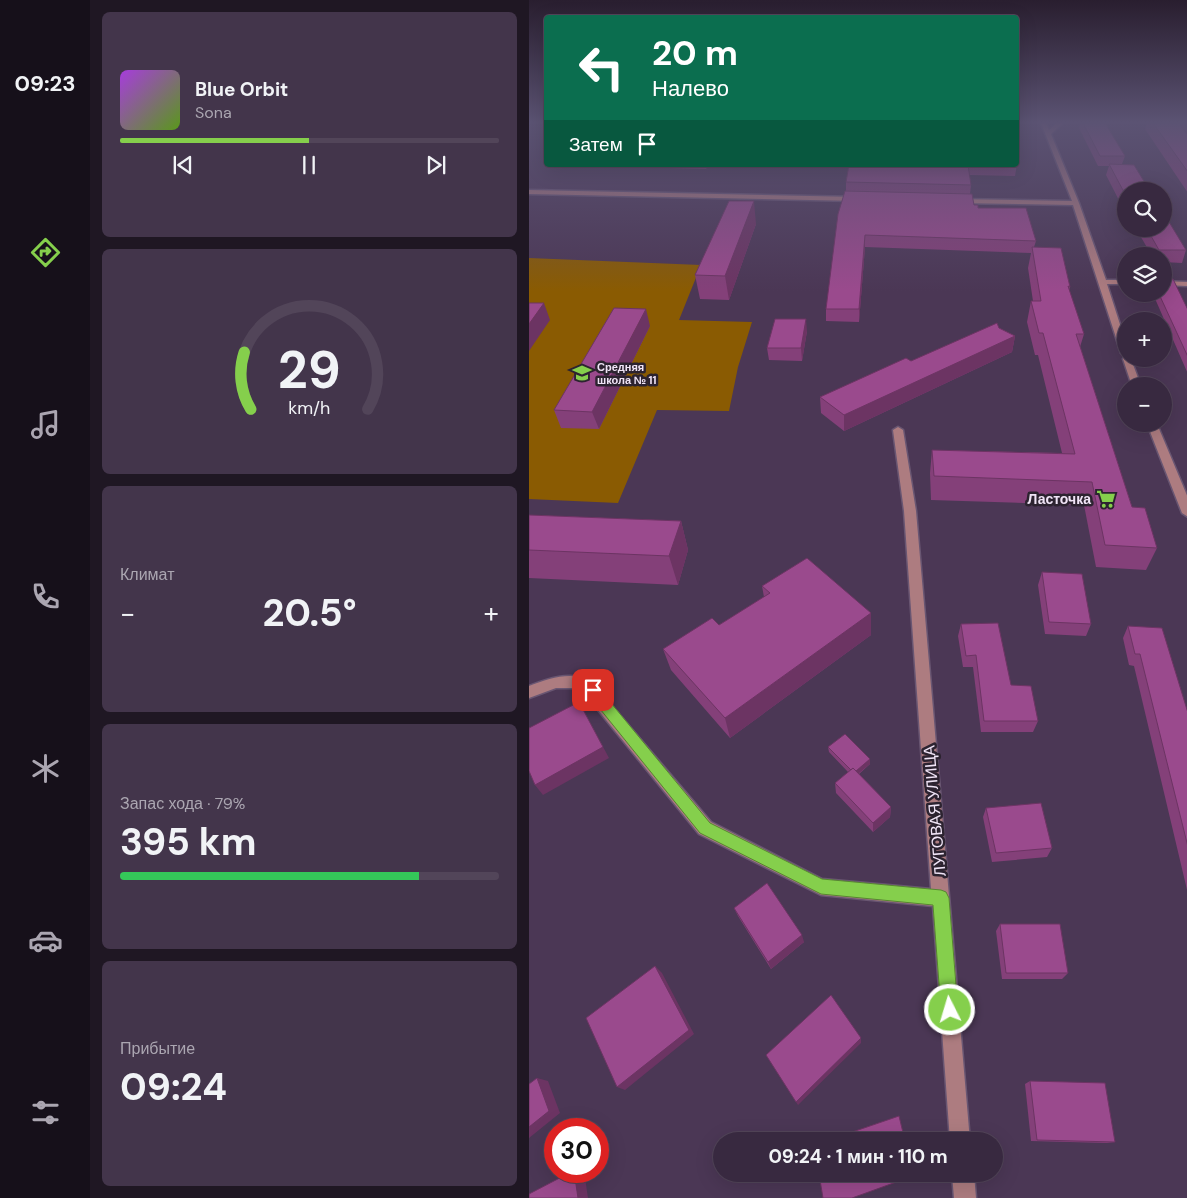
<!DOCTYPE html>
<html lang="ru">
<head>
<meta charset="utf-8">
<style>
  body { margin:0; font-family:"DM Sans",sans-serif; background:#43354b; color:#f1f3f6; height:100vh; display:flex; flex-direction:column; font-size:19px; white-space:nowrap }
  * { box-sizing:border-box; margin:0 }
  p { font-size:16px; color:#aba6b1 }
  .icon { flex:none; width:28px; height:28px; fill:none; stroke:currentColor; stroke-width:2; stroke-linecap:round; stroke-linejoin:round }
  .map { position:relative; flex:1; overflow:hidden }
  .sheet { display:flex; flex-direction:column; gap:12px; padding:12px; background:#1f1723; width:439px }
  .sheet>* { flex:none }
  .banner { position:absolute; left:15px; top:15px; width:475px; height:152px; border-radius:5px; box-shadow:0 5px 20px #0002,0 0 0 1px #524559; background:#0b6e4f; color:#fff; overflow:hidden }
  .buttons { position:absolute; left:588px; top:182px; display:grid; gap:10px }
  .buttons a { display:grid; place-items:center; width:55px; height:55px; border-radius:50%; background:#382940; box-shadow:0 5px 20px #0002,0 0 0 1px #524559; font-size:25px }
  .speed { position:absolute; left:15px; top:1118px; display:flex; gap:10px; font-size:25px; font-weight:700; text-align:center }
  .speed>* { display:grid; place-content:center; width:65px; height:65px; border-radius:50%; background:#382940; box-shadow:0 5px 20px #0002,0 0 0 1px #524559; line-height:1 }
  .speed .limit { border:8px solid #d22; background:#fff; color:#111 }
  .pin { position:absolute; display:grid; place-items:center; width:42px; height:42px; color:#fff; margin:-21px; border-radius:10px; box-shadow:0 2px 8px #0006 }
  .me { position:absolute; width:55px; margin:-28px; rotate:355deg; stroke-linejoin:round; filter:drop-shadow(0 0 4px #0008) }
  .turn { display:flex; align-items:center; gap:18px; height:105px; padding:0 25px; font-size:22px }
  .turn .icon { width:65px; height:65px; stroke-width:2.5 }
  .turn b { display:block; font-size:35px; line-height:42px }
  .then { display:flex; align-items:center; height:48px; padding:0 25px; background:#0003; gap:10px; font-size:19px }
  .big { font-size:38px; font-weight:700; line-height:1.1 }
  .sheet .widget { flex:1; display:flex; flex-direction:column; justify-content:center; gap:8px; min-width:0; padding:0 18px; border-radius:8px; background:#43354b }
  .sheet .dial { align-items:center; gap:0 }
  .dial svg { height:130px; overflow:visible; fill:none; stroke:#524559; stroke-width:7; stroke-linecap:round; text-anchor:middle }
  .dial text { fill:#f1f3f6; stroke:none }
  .song { display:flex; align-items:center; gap:15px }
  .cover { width:60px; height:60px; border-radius:8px; background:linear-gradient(135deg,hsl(280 70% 55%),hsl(90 70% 35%)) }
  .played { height:5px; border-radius:2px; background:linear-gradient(90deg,#85cf4c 50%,#524559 50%) }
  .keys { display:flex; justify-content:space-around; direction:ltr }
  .heat { display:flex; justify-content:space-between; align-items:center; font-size:28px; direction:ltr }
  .charge { height:8px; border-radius:4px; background:linear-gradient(90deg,#34c759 79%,#524559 0) }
  .trip { position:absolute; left:184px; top:1132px; width:290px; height:50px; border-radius:25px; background:#382940; box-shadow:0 5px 20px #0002,0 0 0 1px #524559; font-weight:700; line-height:50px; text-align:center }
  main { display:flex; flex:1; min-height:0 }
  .tab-bar { display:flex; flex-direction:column; width:90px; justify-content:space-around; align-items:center; background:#16101a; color:#aba6b1 }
  .tab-bar .icon { width:35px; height:35px }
  .tab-bar .current { color:#85cf4c }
  .tab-bar b { font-size:22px; color:#f1f3f6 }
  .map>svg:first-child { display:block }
  .green { fill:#8a5b02 }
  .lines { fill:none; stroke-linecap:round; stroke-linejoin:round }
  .minor-casing { stroke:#695672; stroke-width:3 }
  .minor { fill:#ad7c80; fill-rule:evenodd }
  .wall { fill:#844079 }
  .shaded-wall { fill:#6c3463 }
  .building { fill:#9a4a8d; stroke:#6c3463 }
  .route { fill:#85cf4c; stroke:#568731 }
  .labels { text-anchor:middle; stroke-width:5; stroke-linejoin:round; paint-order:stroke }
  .far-poi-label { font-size:11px; font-weight:bold; fill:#f0e4f6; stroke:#2c2330; text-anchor:start }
  .poi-label { font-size:14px; font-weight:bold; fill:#f0e4f6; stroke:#2c2330; text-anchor:end }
  .near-street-label { font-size:16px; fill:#f0e4f6; stroke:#2c2330 }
</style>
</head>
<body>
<main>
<nav class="tab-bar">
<b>09:23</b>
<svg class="icon current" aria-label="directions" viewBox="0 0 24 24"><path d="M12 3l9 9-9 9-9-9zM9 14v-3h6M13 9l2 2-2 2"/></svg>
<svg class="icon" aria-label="music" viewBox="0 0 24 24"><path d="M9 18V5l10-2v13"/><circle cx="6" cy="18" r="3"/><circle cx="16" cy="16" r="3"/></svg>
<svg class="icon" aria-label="phone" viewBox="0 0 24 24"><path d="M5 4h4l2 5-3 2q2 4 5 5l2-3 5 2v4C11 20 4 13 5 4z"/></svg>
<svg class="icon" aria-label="climate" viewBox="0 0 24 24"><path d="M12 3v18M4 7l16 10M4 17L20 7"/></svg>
<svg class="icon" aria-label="car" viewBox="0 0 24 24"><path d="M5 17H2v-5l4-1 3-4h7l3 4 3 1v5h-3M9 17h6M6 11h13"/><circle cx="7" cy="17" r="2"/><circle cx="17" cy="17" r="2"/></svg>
<svg class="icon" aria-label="filters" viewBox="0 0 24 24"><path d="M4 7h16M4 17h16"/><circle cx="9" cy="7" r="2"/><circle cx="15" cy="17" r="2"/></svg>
</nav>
<section class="sheet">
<div class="widget">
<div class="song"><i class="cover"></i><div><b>Blue Orbit</b><p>Sona</p></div></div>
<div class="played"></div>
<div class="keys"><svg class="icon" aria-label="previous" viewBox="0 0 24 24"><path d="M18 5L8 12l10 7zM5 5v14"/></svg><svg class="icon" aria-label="pause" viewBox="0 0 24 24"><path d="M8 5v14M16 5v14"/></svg><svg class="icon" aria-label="next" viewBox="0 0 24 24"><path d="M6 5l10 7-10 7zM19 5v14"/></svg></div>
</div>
<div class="widget dial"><svg viewBox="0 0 100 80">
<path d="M14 69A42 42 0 1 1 86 69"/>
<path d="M14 69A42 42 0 0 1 10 34" stroke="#85cf4c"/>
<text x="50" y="56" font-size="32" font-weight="700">29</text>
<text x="50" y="72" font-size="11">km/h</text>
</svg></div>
<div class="widget"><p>Климат</p>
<div class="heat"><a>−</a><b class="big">20.5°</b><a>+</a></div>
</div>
<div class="widget"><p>Запас хода · 79%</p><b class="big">395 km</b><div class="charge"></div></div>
<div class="widget"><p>Прибытие</p><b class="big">09:24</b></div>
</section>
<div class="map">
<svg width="659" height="1198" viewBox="0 0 659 1198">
  <rect width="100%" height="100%" fill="#4b3755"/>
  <path class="green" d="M0,258L172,265L150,320L223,322L209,367L200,411L128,410L89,503L0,499Z"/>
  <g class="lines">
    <g class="minor-casing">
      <path id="minor" d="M512,123H517L520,130L528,123H534L522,134L550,203L577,280H596V284H578L596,340V356L592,353L544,205L427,203L424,201L427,199L543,201Z
        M0,190L329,197L332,199L329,201L0,194Z
        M634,281L659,282V286L634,285Z
        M595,357L602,359L612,386H603L594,359Z
        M618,424H628L659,498V517L653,513Z
        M369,427L374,430L387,511L441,1141H421L404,906L292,895L170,834L51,688H27L0,698V686C20,678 39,672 60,679L182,822L293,879L402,889L375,511L364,430Z
        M423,1174H445L447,1198H425Z"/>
    </g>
    <use href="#minor" class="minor"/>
  </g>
  <path class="wall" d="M551,123H576L596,156L593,164L596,191V212L577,175L580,166H569L550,128Z
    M618,123H659V193L616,129Z
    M488,162V164L486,176L440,175L442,185L441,194L445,205L507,241L505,247L541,287L540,290L555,334L551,347L603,507L628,548L617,570L567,567L555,505L402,500L401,473L403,450L533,453L509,355H506L498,322L502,301H504L499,268L502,253L336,247L330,322L297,321V309L317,191V182L320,165H488Z
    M142,165H180L177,169L142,168Z
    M227,224L200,300L171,299L166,275Z
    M605,229H634L657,250L653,263L634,262V256H623L609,232H607Z
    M624,294H634L659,310V374Z
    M121,326L70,429L32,428L25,410Z
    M470,328L486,336L483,352L315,431L292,413L291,397Z
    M278,331L273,361L240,360L238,348Z
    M0,515L152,521L159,550L149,585L0,578Z
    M513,572L562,624L557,636L516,634L509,585Z
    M233,586L342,613V635L201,738L142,670L134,649L190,625L235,597Z
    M432,624L482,685L509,721L504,732H452L444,667H434L429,636Z
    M599,626L659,713V894L605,666L600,665L594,638Z
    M299,747L341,764L330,774L362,807L361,817L344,832L307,793L306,783L319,772L300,752Z
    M457,808L523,848L518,857L463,862L454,817Z
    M205,908L275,942L242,969L209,916Z
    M471,924L539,973L533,979H473L467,931Z
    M501,1081L586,1142L578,1143L502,1141L496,1084Z"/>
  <path class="shaded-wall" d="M225,201L227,224L200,300L196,276Z
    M336,235V247L330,322V309Z
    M15,303L21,320L0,351V324Z
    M117,309L121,326L70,429L63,412Z
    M277,319L278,331L273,361L272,348Z
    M486,336L483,352L315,431V415Z
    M152,521L159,550L149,585L140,556Z
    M342,613V635L201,738L196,718Z
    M50,702L80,758L14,795L6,785Z
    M341,759V764L324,778V773Z
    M362,807L361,817L344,832V823Z
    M273,935L275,942L242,969L239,962Z
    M126,966L133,973L165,1034L96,1090L88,1087Z
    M332,1038V1043L269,1105L267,1102Z
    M8,1078L19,1081L31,1113L0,1138V1127Z
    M45,1171H55L59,1198H49Z"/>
  <path class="building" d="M554,123H576L596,156H571Z
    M624,123H659V125H651L659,135V172Z
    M580,164L605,165L621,191H596V194Z
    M320,165H439L442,185L317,182Z
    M316,191L443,194L445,205H449V208H497L507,241L336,235L330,309H297L309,214Z
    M200,201H225L196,276L166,275Z
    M634,212L657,250H630L618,229H634Z
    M503,247L532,248L541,287L539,286L555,334H547L603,507L616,508L628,548L576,545L563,482L405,476L403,450L546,454L514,333H510L502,301H512Z
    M635,277L644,279L659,310V357L630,294H634V278Z
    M0,303H15L0,324Z
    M85,308L117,309L63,412L25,410Z
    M246,319H277L272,348H238Z
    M468,323L470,328L486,336L315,415L291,397L377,358L382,361Z
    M0,515L152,521L140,556L0,550Z
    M278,558L342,613L196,718L134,649L183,618L190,625L241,593L233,586Z
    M513,572L553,574L562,624L520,622Z
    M469,623L482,685L502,686L509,721H455L447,655L437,656L432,624Z
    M599,626L633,628L659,713V847L611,654H606Z
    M50,702L74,747L6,785L0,771V728Z
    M316,734L341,759L327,771L324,768L322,770L299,747Z
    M324,768L362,807L344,823L306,783Z
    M512,803L523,848L467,853L457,808Z
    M238,883L273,935L239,962L205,908Z
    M471,924H531L539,973H477Z
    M126,966L160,1030L88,1087L57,1018Z
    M302,995L332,1038L267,1102L237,1055Z
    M8,1078L20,1111L0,1127V1084Z
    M501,1081L576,1083L586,1142L508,1140Z
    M370,1116L376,1141H297Z
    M44,1171H45L49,1198H0V1194Z
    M290,1174H384V1176L323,1198H294Z"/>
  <linearGradient id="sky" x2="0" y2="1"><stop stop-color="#291e2f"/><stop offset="0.42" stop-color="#5b5373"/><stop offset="1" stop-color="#5b5373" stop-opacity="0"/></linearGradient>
  <rect width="659" height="291" fill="url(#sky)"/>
  <path class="route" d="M64,685L68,686L181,823L293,879L412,890L417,892L420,898L429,1010L427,1016L421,1019L415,1016L412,1010L404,905L292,894L171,833L59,694L57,690L59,686Z"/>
  <defs>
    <g id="school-bare" transform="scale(1.5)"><path d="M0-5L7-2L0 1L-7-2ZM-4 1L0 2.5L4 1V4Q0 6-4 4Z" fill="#85cf4c" stroke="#2c2330" stroke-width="2.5" paint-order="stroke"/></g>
    <g id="supermarket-bare" transform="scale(1.5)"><path d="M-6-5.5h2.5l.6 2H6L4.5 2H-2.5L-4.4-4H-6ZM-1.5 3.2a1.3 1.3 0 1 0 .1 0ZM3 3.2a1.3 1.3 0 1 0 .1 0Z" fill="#85cf4c" stroke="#2c2330" stroke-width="2.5" paint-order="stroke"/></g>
  </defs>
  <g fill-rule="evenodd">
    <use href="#school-bare" x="53" y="373"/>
    <use href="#supermarket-bare" x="577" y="499"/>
  </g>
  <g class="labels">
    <g class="far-poi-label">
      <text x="68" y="371">Средняя<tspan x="68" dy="13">школа № 11</tspan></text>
    </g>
    <g class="poi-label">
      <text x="562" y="504">Ласточка</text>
    </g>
    <g class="near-street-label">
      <text transform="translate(405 811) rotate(-95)" y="6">ЛУГОВАЯ УЛИЦА</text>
    </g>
  </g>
</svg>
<div class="buttons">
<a><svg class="icon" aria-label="search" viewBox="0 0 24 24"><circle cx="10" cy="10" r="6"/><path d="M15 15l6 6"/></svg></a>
<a><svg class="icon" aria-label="layers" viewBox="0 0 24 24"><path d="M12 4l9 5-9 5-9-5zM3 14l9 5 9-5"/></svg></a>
<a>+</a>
<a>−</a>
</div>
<div class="speed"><div class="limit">30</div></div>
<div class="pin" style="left:64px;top:690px;background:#d93025"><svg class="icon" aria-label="arrive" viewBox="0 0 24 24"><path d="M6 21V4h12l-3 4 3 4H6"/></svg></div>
<svg class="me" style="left:421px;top:1010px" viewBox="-20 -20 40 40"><circle r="17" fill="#85cf4c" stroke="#fff" stroke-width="3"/><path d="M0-11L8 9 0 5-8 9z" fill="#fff"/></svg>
<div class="trip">09:24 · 1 мин · 110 m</div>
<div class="banner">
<div class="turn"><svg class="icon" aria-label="left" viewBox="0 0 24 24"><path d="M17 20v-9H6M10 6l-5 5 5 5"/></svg><div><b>20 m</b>Налево</div></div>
<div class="then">Затем<svg class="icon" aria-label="arrive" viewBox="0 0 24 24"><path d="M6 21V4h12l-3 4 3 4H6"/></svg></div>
</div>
</div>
</main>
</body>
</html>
